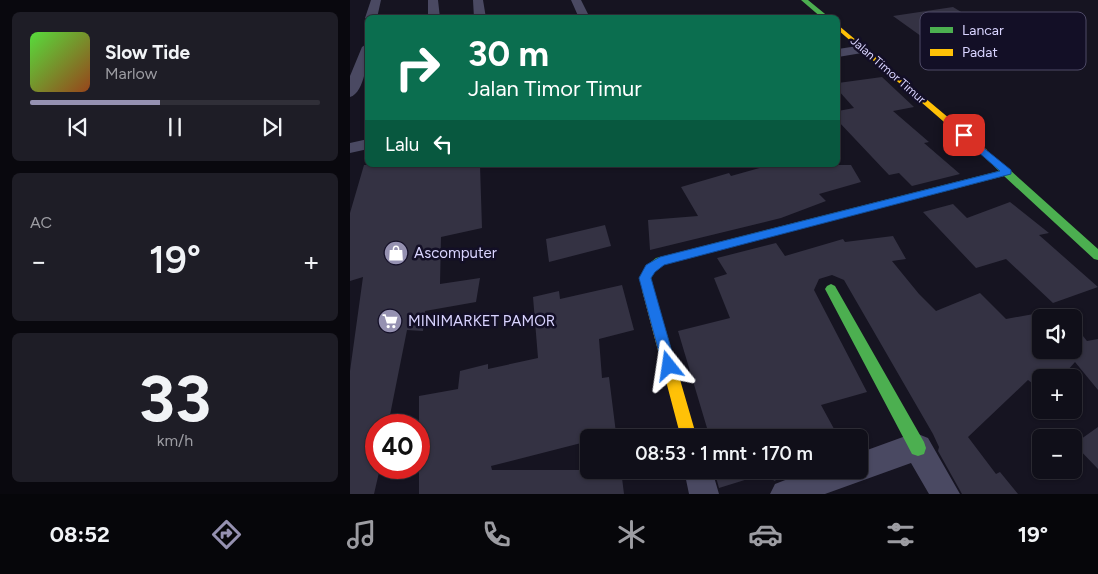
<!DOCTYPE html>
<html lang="id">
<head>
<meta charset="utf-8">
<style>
  body { margin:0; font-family:Figtree,sans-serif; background:#1e1d26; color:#f1f3f6; height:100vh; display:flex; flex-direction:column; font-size:19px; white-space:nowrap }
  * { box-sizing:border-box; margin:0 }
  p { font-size:16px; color:#9c9ca2 }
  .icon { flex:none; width:28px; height:28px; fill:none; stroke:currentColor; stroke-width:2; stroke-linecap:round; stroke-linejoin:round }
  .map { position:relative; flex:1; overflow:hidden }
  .side { display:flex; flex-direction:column; gap:12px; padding:12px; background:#09080e; width:350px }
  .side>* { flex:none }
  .top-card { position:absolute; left:15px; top:15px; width:475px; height:152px; border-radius:8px; box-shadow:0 1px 4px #0004,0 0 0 1px #302f38; background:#0b6e4f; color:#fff; overflow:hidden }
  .controls { position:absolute; left:682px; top:309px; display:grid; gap:10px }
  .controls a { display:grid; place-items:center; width:50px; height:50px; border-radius:8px; background:#100f19; box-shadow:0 1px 4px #0004,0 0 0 1px #302f38; font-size:25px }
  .speed { position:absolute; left:15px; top:414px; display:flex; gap:10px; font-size:25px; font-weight:700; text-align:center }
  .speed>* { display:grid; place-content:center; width:65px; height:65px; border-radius:50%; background:#100f19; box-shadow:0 1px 4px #0004,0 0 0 1px #302f38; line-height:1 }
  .speed .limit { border:8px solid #d22; background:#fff; color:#111 }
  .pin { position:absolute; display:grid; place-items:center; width:42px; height:42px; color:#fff; margin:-21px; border-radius:10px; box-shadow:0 2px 8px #0006 }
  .me { position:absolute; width:55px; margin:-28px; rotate:345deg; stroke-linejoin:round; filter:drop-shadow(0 0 4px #0008) }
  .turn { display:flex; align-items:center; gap:18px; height:105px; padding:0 20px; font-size:22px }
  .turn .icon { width:65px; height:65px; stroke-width:2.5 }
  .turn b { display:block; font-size:35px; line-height:42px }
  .then { display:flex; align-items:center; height:48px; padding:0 20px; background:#0003; gap:10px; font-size:19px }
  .big { font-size:38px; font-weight:600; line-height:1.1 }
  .side .widget { flex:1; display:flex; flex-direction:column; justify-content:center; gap:8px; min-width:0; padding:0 18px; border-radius:8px; background:#1e1d26 }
  .side .dial { align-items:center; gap:0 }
  .dial b { font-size:65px; line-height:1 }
  .song { display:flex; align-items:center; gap:15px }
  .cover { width:60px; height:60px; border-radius:8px; background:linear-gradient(135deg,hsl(110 70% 55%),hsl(20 70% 35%)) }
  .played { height:5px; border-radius:2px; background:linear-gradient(90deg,#9591b1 45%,#302f38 45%) }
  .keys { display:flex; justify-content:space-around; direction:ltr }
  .heat { display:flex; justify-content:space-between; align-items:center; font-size:28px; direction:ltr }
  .trip { position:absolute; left:230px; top:429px; width:288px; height:50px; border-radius:8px; background:#100f19; box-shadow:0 1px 4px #0004,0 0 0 1px #302f38; font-weight:600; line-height:50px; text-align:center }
  .dock { display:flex; height:80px; justify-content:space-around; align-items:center; background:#06060a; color:#9c9ca2 }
  .dock .icon { width:35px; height:35px }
  .dock .current { color:#9591b1 }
  .dock b { font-size:22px; color:#f1f3f6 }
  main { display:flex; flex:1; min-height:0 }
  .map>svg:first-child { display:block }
  .building { fill:#343243 }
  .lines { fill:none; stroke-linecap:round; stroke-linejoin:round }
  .street { fill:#4a4962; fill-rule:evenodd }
  .fast { fill:#4caf50; fill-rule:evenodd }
  .slow { fill:#ffc107; fill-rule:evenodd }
  .route { fill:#1a73e8; stroke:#114b97 }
  .labels { text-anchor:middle; stroke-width:5; stroke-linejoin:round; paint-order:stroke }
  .far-street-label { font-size:12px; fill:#d9d4ff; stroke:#130f26 }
  .poi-label { font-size:15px; fill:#d9d4ff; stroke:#130f26; text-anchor:start }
  .key { fill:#130f26; stroke:#4e4a67; stroke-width:1 }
  .key-label { font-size:14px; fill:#d9d4ff }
</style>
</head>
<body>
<main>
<section class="side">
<div class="widget">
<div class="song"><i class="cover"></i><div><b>Slow Tide</b><p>Marlow</p></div></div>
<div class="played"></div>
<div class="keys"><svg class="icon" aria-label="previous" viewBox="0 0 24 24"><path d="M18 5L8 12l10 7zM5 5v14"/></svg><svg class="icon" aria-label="pause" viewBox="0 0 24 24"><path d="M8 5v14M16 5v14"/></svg><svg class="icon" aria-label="next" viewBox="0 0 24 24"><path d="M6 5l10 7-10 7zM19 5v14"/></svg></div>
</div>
<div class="widget"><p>AC</p>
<div class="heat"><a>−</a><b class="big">19°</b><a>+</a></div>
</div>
<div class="widget dial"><b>33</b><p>km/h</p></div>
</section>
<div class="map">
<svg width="748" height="494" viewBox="0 0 748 494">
  <rect width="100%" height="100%" fill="#161421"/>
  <path class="building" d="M603,7L654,38L589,49L543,16Z
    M532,77L564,107L543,111L579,142L574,143L610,174L562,186L549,173L539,175L488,121V111L504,108L488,90V83Z
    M14,165H130L132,228L91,237L90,284L130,278L126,302L75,311L73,331L57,330L38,425H26V468H30L24,494H0V371L13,277L0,281V213Z
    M420,165H501L511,182L469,194L476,201L431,218L300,250L298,220L348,216L331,187L379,173L381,176Z
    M660,202L699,233L689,235L748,287L703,303L656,259L626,268L573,212L603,204L617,218Z
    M255,225L261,246L199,262L196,239Z
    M543,236L556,259L542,261L569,294L586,311L630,293L656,319L711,309L718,318H691V350H724V325L737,341L748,339V390L725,362L711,378H691V390L678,380L618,437L646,474L650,472L668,494H612L588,451L589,447L583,434L494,280L482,275L469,279L464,290L517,392L471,405L489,438H360L328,331L380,318L364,278L377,274L367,258L426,243L435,256L493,239L495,242Z
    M272,285L284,330L249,339L252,378L259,377L266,433L250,438H239V441L141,466L142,470H271L274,494H69V396L108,389L110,371L138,364V369L188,358L183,297L209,291L210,299Z
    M748,427V469L724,444Z
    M364,470H449L424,481L420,472L369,488Z"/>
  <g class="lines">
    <path class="street" d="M21,0H31L27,18H18V20L15,18Z
      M78,0H88L90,18H78Z
      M123,0H133L136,18H124Z
      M221,0H231L240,18H229Z
      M18,43C18,57 15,93 0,97V76L12,47Z
      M514,45L520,49L518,52L488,57V49Z
      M18,139V149L0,153V143Z
      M568,434L578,438L610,494H579L561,463L475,494H420L425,484L461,470H509V453L553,437Z
      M334,470H362L369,494H339Z"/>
    <path class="fast" d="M451,0H458L480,18H472Z
      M634,149L660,170L748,249V260L744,259L654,176L314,264L304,272L301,278L304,290L302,293L298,295L294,293L289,278L296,266L306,258L649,171L629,152Z
      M481,284L485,286L574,442L576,448L574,454L568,456L562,454L475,289L477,286Z"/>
    <path class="slow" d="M488,25L637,150V154H631L488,30Z
      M298,285L302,287L304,290L347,438H331L292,290L294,287Z"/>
  </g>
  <path class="route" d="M614,132L661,170V174L314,265L305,272L301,278L326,366L324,371L319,373L314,371L289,278L296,265L310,257L650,171L611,137V133Z"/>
  <defs>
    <g id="shop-disc" transform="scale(1.25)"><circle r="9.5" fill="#9591b1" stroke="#130f26"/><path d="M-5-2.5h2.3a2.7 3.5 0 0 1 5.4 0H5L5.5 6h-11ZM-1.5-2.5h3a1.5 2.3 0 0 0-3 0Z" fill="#fff"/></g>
    <g id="supermarket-disc" transform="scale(1.25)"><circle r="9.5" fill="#9591b1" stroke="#130f26"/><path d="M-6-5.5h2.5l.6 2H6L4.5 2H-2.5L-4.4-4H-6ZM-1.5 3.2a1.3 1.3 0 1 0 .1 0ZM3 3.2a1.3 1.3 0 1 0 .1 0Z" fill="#fff"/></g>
  </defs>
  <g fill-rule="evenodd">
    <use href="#shop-disc" x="46" y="253"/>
    <use href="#supermarket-disc" x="40" y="321"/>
  </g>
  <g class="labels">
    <g class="far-street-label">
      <text transform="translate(538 70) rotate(41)" y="4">Jalan Timor Timur</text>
    </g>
    <g class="poi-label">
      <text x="64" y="258">Ascomputer</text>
      <text x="58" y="326">MINIMARKET PAMOR</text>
    </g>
  </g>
  <rect x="570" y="12" width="166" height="58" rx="8" class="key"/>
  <rect x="580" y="27" width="23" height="6" fill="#4caf50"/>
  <rect x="580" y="49" width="23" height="7" fill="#ffc107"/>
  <g class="key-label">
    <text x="612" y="35">Lancar</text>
    <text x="612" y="57">Padat</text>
  </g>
</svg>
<div class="controls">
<a><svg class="icon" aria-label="sound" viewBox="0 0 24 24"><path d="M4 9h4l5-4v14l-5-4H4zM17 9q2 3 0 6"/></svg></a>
<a>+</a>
<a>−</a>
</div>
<div class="speed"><div class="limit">40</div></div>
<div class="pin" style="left:614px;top:135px;background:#d93025"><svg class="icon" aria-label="arrive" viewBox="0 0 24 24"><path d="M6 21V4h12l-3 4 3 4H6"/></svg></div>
<svg class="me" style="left:319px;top:366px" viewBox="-20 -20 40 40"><path d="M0-17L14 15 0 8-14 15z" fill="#1a73e8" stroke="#fff" stroke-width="4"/></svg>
<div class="trip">08:53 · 1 mnt · 170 m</div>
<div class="top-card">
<div class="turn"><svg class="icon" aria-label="right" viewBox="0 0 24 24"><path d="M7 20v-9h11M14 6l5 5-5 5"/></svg><div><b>30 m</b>Jalan Timor Timur</div></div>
<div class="then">Lalu<svg class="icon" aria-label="left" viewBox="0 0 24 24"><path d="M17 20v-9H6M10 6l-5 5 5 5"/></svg></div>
</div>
</div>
</main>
<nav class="dock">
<b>08:52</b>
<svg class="icon current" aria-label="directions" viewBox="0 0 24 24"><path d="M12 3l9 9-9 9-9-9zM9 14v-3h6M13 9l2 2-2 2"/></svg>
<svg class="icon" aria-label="music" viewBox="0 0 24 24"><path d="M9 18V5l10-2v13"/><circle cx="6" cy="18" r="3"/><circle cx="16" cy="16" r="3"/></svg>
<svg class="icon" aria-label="phone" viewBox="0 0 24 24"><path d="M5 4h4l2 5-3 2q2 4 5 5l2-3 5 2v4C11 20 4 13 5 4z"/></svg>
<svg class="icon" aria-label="climate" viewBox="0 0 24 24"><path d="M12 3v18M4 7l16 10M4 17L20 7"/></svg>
<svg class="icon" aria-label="car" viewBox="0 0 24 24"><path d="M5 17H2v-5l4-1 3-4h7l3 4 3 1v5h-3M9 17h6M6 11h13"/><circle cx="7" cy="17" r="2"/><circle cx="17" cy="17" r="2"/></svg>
<svg class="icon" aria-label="filters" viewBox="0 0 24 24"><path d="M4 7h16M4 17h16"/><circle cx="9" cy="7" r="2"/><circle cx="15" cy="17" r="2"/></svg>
<b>19°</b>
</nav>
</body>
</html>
